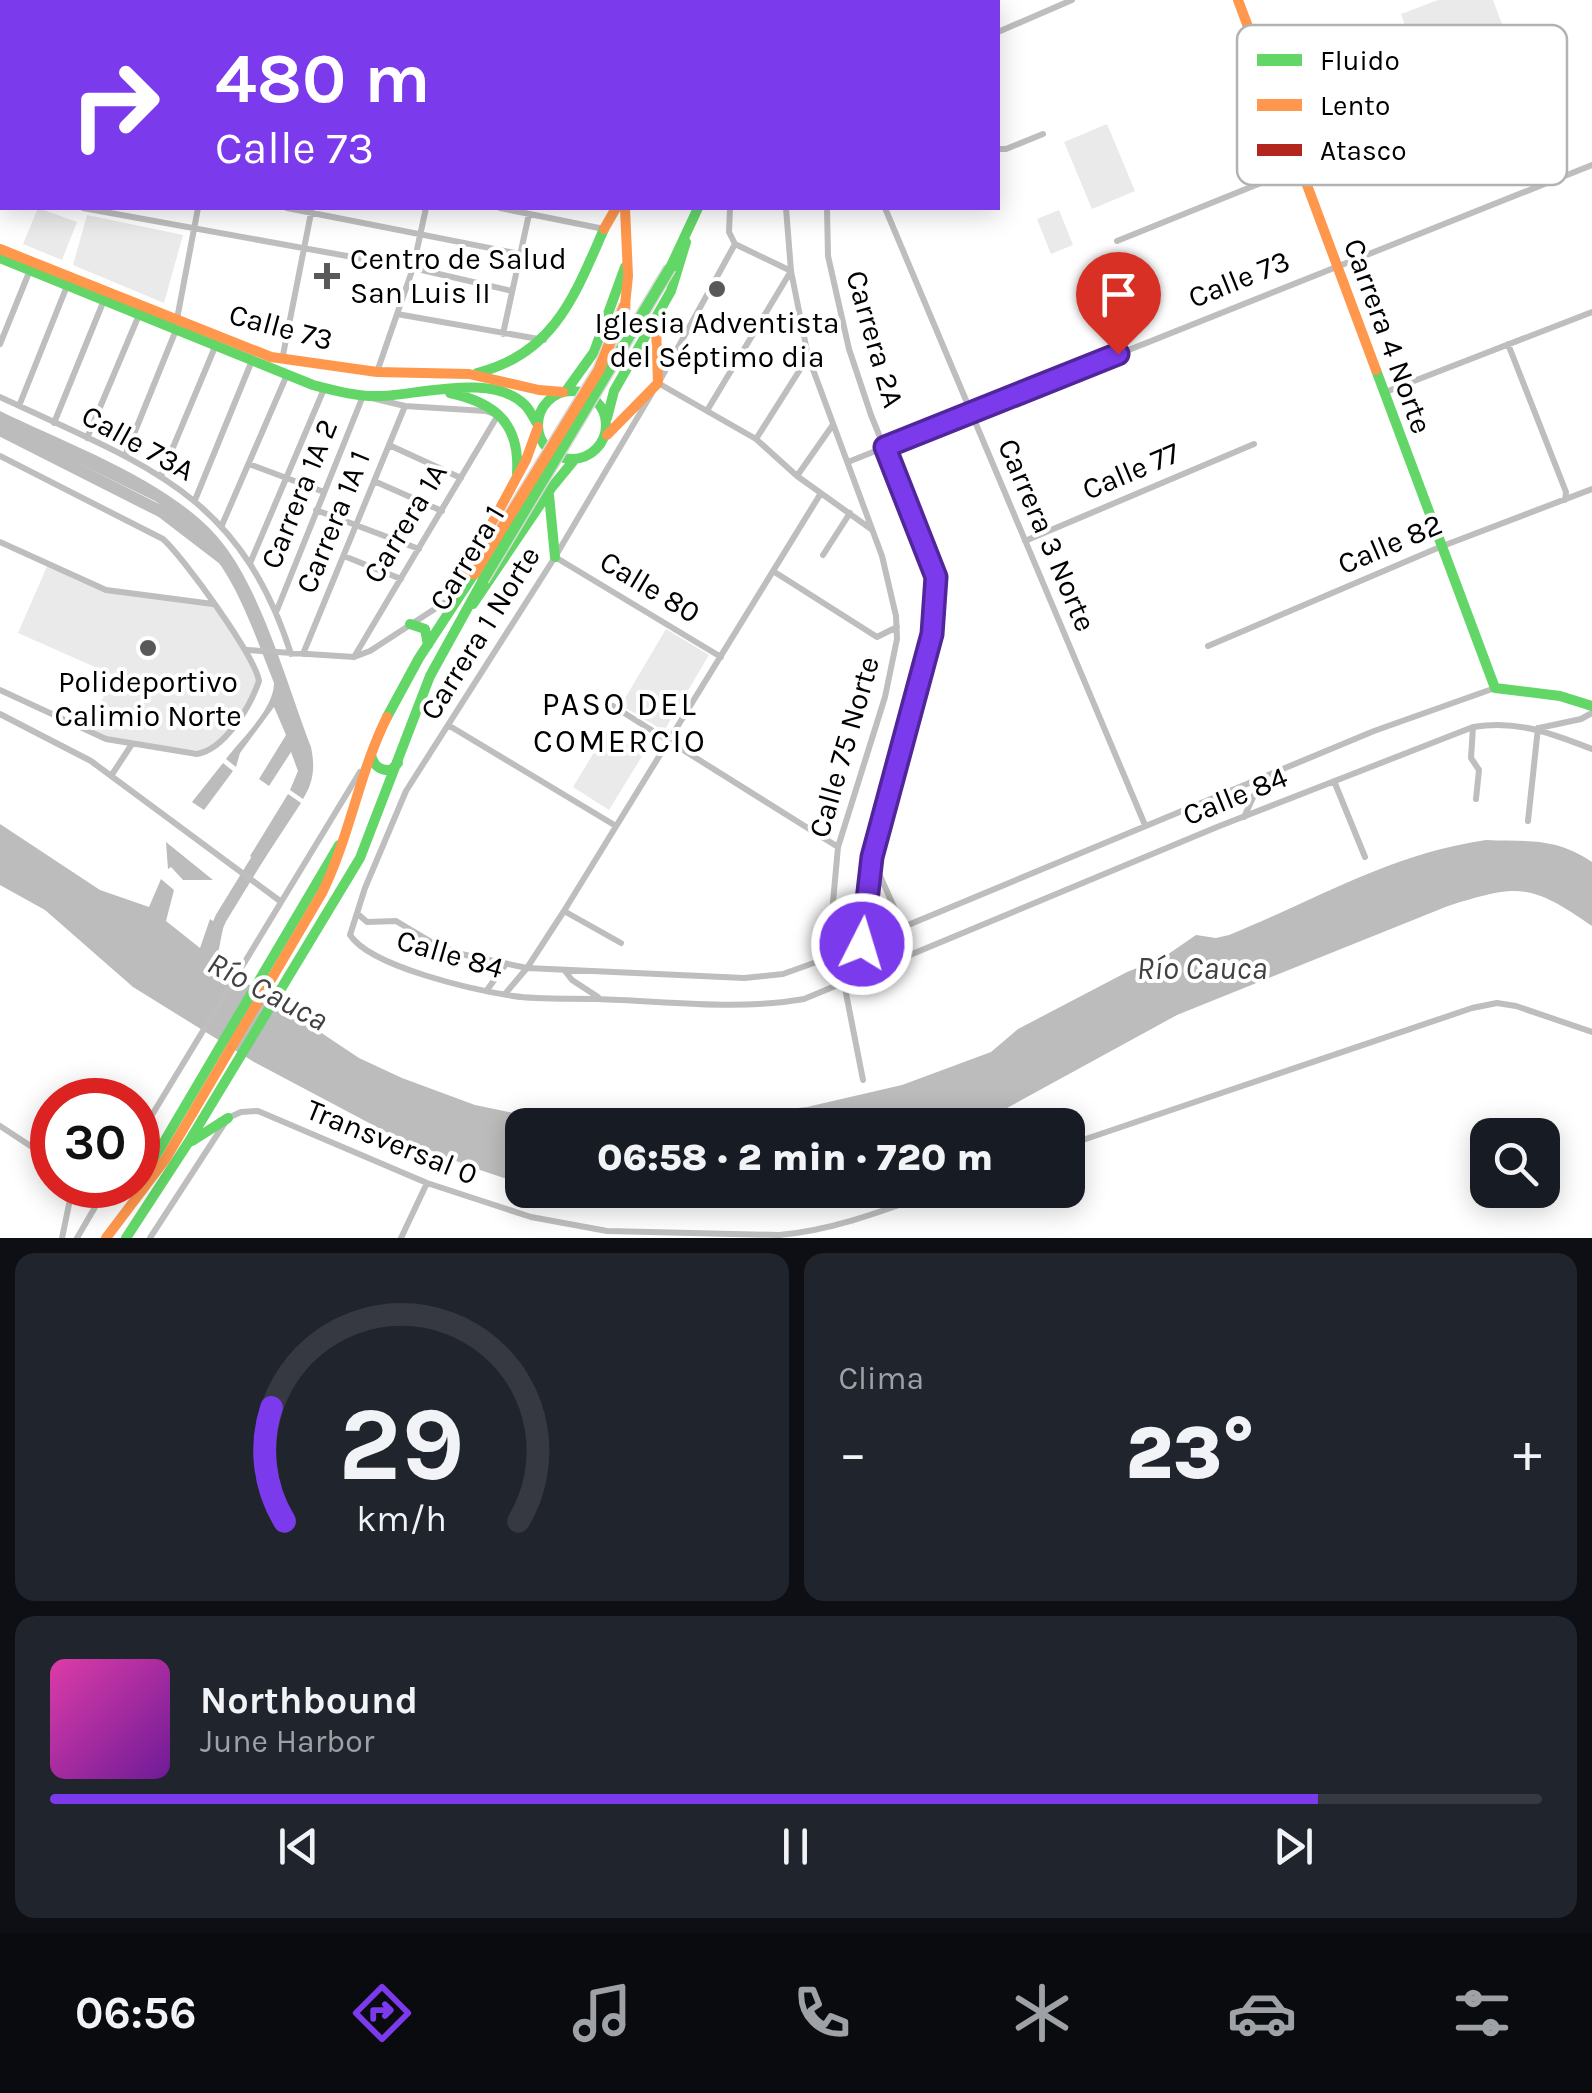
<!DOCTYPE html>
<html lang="es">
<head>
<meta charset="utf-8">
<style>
  body { margin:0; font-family:Karla,sans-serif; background:#20242c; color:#f1f3f6; height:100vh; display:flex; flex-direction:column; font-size:38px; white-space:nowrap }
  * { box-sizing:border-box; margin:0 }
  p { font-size:32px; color:#9ea1a6 }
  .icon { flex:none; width:55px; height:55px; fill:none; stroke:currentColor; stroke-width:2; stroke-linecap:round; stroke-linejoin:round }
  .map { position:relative; height:1238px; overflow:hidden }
  .sheet { display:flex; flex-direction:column; gap:15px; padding:15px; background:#0d0f14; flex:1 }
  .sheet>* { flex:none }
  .top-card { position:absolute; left:0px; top:0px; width:1000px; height:210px; box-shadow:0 5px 25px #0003; background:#7c3aed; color:#fff; overflow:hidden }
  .tools { position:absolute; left:1470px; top:1118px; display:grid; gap:20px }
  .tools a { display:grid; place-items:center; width:90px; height:90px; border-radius:20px; background:#171b24; box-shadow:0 5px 25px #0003; font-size:50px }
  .speed { position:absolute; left:30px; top:1078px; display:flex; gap:20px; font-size:50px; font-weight:700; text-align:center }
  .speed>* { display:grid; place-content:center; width:130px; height:130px; border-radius:50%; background:#171b24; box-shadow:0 5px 25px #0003; line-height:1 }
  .speed .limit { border:15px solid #d22; background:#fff; color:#111 }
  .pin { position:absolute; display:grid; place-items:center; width:85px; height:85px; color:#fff; margin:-102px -42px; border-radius:50% 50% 50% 0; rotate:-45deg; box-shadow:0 0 10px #0007 }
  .pin .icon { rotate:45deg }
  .me { position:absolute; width:110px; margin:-55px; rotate:5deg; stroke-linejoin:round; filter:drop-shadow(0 0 8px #0008) }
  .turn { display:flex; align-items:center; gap:35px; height:210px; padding:0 50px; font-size:45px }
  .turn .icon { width:130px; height:130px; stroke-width:2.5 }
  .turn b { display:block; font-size:70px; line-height:85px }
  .big { font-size:75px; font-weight:800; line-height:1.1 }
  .sheet .card { flex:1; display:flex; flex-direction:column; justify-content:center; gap:15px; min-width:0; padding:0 35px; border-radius:20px; background:#20242c }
  .sheet .dial { align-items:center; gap:0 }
  .dial svg { height:260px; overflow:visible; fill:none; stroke:#363941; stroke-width:7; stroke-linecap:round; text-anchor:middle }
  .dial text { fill:#f1f3f6; stroke:none }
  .song { display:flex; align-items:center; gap:30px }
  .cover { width:120px; height:120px; border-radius:15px; background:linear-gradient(135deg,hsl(320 70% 55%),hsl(280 70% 35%)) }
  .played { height:10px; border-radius:5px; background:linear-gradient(90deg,#7c3aed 85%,#363941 85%) }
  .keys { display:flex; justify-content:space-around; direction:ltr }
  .heat { display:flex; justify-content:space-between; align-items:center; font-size:55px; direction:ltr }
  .sheet .tiles { flex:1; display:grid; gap:15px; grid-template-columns:1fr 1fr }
  .card:last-child { grid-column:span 2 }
  .trip { position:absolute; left:505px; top:1108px; width:580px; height:100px; border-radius:20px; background:#171b24; box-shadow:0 5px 25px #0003; font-weight:800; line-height:100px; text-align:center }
  .tabs { display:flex; height:160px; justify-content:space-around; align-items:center; background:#090b0e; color:#9ea1a6 }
  .tabs .icon { width:70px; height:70px }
  .tabs .on { color:#7c3aed }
  .tabs b { font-size:45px; color:#f1f3f6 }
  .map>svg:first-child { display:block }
  .green { fill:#eaeaea }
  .water { fill:#bcbcbc }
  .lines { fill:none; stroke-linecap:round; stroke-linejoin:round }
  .river { stroke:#bcbcbc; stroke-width:12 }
  .street { stroke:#bebebe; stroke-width:6 }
  .fast { stroke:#63d668; stroke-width:10 }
  .slow { stroke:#ff974d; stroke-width:10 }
  .jam { stroke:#b3261e; stroke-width:10 }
  .fast-bridge-casing { stroke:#dbdbdb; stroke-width:14; stroke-linecap:butt }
  .slow-bridge-casing { stroke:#dbdbdb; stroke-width:14; stroke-linecap:butt }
  .fast-bridge { stroke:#63d668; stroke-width:11 }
  .slow-bridge { stroke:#ff974d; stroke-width:11 }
  .route-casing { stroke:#51269a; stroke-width:25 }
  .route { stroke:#7c3aed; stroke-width:18 }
  .poi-dot { fill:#595959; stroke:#fff; stroke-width:4 }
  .labels { text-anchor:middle; stroke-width:8; stroke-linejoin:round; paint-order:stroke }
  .poi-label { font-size:30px; fill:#000; stroke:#fff }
  .street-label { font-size:30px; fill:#000; stroke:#fff }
  .neighbourhood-label { font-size:32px; letter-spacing:2.5px; fill:#000; stroke:#fff }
  .water-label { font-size:32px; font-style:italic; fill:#414141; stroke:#fff }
  .key { fill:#fff; stroke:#b2b2b2; stroke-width:2.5 }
  .key-label { font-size:28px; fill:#000 }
</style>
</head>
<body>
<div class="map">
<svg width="1592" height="1238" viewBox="0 0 1592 1238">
  <rect width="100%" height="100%" fill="#fff"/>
  <path class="green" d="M1438,0H1493L1510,45L1423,76L1401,14Z
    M1107,124L1135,191L1092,209L1064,142Z
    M38,208L77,222L62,260L23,244Z
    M1059,210L1073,245L1051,254L1037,219Z
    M87,215L183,235L164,303L73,265Z
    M48,564L97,587L213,604L241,645L259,685L231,728L208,752L106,739L89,730L113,675L18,633Z
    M666,629L709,655L664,731L621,705Z
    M607,731L644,753L609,810L573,787Z"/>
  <path class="water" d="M0,411C71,446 181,484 227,549C264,600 288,687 311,747C315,766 314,782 303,799L290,790L298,771L291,752L269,786L259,779L286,735L274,707L240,753L236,767L226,759C241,739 274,709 274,683C243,605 229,551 155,501L0,425Z
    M223,763L233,771L204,810L192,802Z
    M288,794L301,803L261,864L250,856Z
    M0,824L100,890L149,907L161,879L174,890L166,921L200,948L210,919L223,928L217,959L227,970L359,1058L402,1078L475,1105L573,1125H522V1184L471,1167L388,1133L254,1062L133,987L45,910L0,885Z
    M1486,840C1529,842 1555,837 1592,862V926C1530,883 1519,884 1448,906L1177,1015L976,1125H634L807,1107L902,1085L991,1052L1018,1029L1127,972L1164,957L1196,935L1216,938L1229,935C1318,899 1390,854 1486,840Z
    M166,842L213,880H183L171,867L168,869Z
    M543,1190H823C752,1207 694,1208 620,1201C594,1199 568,1197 543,1190Z"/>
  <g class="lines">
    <path class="river" d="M0,430L162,512L222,558
      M212,939L221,918L264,848"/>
    <path class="street" d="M38,0L51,2
      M767,0V2
      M806,0L807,2
      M140,2L141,0
      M238,2V0
      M361,2L362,0
      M442,2L443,0
      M510,2V0
      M588,2L589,0
      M998,32L1072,0
      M0,40L2,41
      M998,149H1006L1043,134
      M0,193H2
      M83,208L413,268L512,291
      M287,208L520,254
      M500,208L604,229
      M730,208L729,232L735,244
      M786,208L791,271L808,356L882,556L896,616L897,639L885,697L838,847L831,924L836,955
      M827,208L828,256L849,349L871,415L937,577L932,634L872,857L862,943
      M885,208L1145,825
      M1117,241L1424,117L1430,109L1533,72L1542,76
      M397,314L544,340
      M177,319L198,208
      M503,334L529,214
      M0,344L30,270
      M1508,344L1566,492L1565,500
      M282,360L312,208
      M377,372L413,268L426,208
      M659,382L735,244
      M658,383L756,439L797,476L871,529
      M652,393L555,557L406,791L365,888L350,935C371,967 474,990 513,996C541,1000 569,998 597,999C666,1001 736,1011 804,999L1217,827L1473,727C1519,720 1550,733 1592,749
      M1383,393L1592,312
      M0,397C142,464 239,491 291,654
      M19,406L67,286
      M708,409L791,271L735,244
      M54,423L104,300
      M87,438L139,315
      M756,439L808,357
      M389,445L461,478
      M0,456L163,539C184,558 255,656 259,681C250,707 225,749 197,754L106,739L0,690
      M125,456L176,330
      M848,462L1592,165
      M249,464L324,492
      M161,476L215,347
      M797,476L832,426
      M374,481L442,511
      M195,500L251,363
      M316,510L419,549
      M222,525L286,377
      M1025,541L1254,444
      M0,542L106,590L213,604
      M823,555L850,513
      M344,556L401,579
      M555,557L721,657
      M251,561L324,389
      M773,571L877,637L897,627
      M277,610L363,396L405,406L485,411L498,415L354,657
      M1208,646L1440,547L1592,489
      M247,650L354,657L370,651L450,599
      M303,654L405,406
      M613,706L838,847
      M0,714L91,761L280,901
      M448,725L616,826
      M1473,727L1471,758L1479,770L1476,799
      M1539,728L1581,719L1592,713
      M111,776L132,744
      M1334,781L1365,857
      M1244,817L1262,778
      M1528,821L1538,728
      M872,858L902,925
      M564,911L621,943
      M359,915L367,922L396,921L433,943L461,954L527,968L744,978L783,974L836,955L1374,731L1495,688
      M565,971L572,980L598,997
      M844,983L863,1080
      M487,990L506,964
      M505,994L527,968L564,911L821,493
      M0,1126L52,1160
      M138,1138L360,772
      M1068,1145L1472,1008L1497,1003L1516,1006L1592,1032
      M111,1185L120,1188L130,1185
      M62,1238L73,1185
      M77,1238L108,1185
      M150,1238L228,1118L241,1112L258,1111L427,1183L531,1217L607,1231L779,1235C835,1230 888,1209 941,1190
      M401,1238L427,1183"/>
    <path class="fast" d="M33,0V2
      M661,0V2
      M730,0V2
      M0,173L2,159
      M0,258L313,385C336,391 358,397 382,396C422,394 494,373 525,405C530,410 534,419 538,425
      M670,268L698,208
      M1376,370L1495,688L1560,696L1592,706
      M477,373C554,354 575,295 604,229
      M538 425a34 34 0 1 1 68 0a34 34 0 1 1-68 0Z
      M566,391L594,352L625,267
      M450,393C496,403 520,424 517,473
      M607,418L614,391L671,291L686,242
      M549,495L555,557
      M473,604L552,487L575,459
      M410,624L425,629L428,645
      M387,717L419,658L474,574
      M371,755C374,766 380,771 391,770L398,763
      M192,1141L228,1118
      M135,1191L339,845
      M126,1238L188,1143L360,858L430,676L483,580"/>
    <path class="slow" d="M1238,0L1376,370
      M625,208L628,276L625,305
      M604,229L616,208
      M0,249L271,357L377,372L469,374L539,390L563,392
      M607,435L658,383L656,327
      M448,605L526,460L538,427
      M106,1238L165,1160L322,893C350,836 359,773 387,717"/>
    <path class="jam" d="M275,0L288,2"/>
    <g class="fast-bridge-casing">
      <path id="fast-bridge" d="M483,580L670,268"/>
    </g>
    <g class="slow-bridge-casing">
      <path id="slow-bridge" d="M474,574L599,370L625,305"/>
    </g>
    <use href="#fast-bridge" class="fast-bridge"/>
    <use href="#slow-bridge" class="slow-bridge"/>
  </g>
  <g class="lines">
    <g class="route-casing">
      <path id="route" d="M862,944L872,857L932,634L936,577L885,447L1118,354"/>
    </g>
    <use href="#route" class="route"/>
  </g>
  <g class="poi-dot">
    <path d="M322 261h10v10h10v10h-10v10h-10v-10h-10v-10h10z"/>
    <circle cx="717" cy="289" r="10"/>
    <circle cx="148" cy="648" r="10"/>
  </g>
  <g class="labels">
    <g class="poi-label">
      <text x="350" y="269" text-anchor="start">Centro de Salud<tspan x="350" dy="34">San Luis II</tspan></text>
      <text x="717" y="333">Iglesia Adventista<tspan x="717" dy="34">del Séptimo dia</tspan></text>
      <text x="148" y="692">Polideportivo<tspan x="148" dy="34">Calimio Norte</tspan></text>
    </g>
    <g class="street-label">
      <text transform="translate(1239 279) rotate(-22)" y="10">Calle 73</text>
      <text transform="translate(281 327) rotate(15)" y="10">Calle 73</text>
      <text transform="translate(1388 336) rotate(70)" y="10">Carrera 4 Norte</text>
      <text transform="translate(875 339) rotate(74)" y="10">Carrera 2A</text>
      <text transform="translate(138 443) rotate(29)" y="10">Calle 73A</text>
      <text transform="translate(1131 471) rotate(-23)" y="10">Calle 77</text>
      <text transform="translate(299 494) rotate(-68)" y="10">Carrera 1A 2</text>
      <text transform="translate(333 522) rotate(-68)" y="10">Carrera 1A 1</text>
      <text transform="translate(405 523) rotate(-59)" y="10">Carrera 1A</text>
      <text transform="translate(1047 535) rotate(67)" y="10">Carrera 3 Norte</text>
      <text transform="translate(1390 544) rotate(-23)" y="10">Calle 82</text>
      <text transform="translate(467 558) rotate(-59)" y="10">Carrera 1</text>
      <text transform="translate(650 587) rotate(31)" y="10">Calle 80</text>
      <text transform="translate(480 633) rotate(-58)" y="10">Carrera 1 Norte</text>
      <text transform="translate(844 747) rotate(-74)" y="10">Calle 75 Norte</text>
      <text transform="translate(1235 796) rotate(-22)" y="10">Calle 84</text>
      <text transform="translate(450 954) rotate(16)" y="10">Calle 84</text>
      <text transform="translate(392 1142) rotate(22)" y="10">Transversal 0</text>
    </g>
    <g class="neighbourhood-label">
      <text x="620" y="715">PASO DEL<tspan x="620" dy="37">COMERCIO</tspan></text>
    </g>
    <g class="water-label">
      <text x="1202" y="979">Río Cauca</text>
      <text transform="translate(268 991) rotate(28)" y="11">Río Cauca</text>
    </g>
  </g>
  <rect x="1237" y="25" width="330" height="160" rx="15" class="key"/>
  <rect x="1257" y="54" width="45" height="12" fill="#63d668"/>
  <rect x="1257" y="99" width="45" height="12" fill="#ff974d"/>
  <rect x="1257" y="144" width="45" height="12" fill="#b3261e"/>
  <g class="key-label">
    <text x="1320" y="70">Fluido</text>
    <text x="1320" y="115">Lento</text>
    <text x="1320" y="160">Atasco</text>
  </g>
</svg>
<div class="tools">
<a><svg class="icon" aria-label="search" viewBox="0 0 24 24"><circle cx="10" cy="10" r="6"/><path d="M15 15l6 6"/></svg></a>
</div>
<div class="speed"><div class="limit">30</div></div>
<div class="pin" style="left:1118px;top:354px;background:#d93025"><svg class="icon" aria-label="arrive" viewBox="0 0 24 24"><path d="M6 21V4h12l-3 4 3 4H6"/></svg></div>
<svg class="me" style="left:862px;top:944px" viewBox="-20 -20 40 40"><circle r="17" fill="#7c3aed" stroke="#fff" stroke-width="3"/><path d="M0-11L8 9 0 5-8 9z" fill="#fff"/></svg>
<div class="trip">06:58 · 2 min · 720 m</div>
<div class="top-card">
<div class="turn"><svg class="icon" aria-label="right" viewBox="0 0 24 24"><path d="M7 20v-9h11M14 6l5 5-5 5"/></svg><div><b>480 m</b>Calle 73</div></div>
</div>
</div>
<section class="sheet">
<div class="tiles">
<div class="card dial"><svg viewBox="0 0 100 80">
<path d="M14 69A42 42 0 1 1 86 69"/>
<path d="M14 69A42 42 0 0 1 10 34" stroke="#7c3aed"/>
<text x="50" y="56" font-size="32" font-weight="700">29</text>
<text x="50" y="72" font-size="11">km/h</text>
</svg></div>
<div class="card"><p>Clima</p>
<div class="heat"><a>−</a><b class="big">23°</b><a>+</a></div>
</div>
<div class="card">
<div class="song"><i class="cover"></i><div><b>Northbound</b><p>June Harbor</p></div></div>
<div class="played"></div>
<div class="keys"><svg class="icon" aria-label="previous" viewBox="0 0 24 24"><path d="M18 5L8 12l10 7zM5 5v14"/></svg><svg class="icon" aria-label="pause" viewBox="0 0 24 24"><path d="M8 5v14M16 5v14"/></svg><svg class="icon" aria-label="next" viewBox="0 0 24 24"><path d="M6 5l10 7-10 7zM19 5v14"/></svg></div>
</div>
</div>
</section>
<nav class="tabs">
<b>06:56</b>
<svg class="icon on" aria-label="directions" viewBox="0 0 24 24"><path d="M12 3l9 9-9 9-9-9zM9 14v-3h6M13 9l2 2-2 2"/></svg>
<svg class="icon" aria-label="music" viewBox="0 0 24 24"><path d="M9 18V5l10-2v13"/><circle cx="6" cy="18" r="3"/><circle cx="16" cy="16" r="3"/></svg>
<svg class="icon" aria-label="phone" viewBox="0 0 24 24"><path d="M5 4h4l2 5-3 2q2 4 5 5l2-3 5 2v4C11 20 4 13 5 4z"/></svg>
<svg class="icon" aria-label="climate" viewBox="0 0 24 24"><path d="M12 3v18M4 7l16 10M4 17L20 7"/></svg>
<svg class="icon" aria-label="car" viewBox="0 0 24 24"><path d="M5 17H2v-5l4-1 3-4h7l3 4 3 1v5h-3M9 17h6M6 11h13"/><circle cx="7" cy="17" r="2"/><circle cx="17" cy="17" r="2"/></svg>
<svg class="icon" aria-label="filters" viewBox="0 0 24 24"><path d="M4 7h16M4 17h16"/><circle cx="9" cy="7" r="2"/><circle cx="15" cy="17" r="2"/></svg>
</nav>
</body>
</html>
